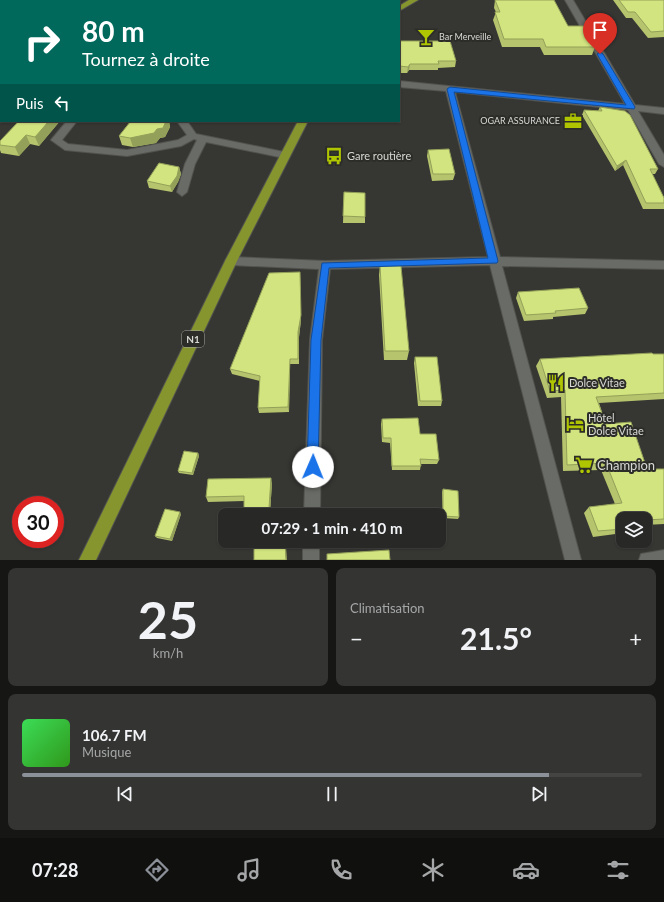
<!DOCTYPE html>
<html lang="fr">
<head>
<meta charset="utf-8">
<style>
  body { margin:0; font-family:Lato,sans-serif; background:#343532; color:#f1f3f6; height:100vh; display:flex; flex-direction:column; font-size:15px; white-space:nowrap }
  * { box-sizing:border-box; margin:0 }
  p { font-size:13px; color:#a5a6a7 }
  .icon { flex:none; width:22px; height:22px; fill:none; stroke:currentColor; stroke-width:2; stroke-linecap:round; stroke-linejoin:round }
  .map { position:relative; height:560px; overflow:hidden }
  .sheet { display:flex; flex-direction:column; gap:8px; padding:8px; background:#161715; flex:1 }
  .sheet>* { flex:none }
  .top-card { position:absolute; left:0px; top:0px; width:400px; height:122px; box-shadow:0 1px 3px #0004,0 0 0 1px #444543; background:#00695c; color:#fff; overflow:hidden }
  .tools { position:absolute; left:616px; top:512px; display:grid; gap:8px }
  .tools a { display:grid; place-items:center; width:36px; height:36px; border-radius:8px; background:#282926; box-shadow:0 1px 3px #0004,0 0 0 1px #444543; font-size:20px }
  .speed { position:absolute; left:12px; top:496px; display:flex; gap:8px; font-size:20px; font-weight:700; text-align:center }
  .speed>* { display:grid; place-content:center; width:52px; height:52px; border-radius:50%; background:#282926; box-shadow:0 1px 3px #0004,0 0 0 1px #444543; line-height:1 }
  .speed .limit { border:6px solid #d22; background:#fff; color:#111 }
  .pin { position:absolute; display:grid; place-items:center; width:34px; height:34px; color:#fff; margin:-41px -17px; border-radius:50% 50% 50% 0; rotate:-45deg; box-shadow:0 0 4px #0007 }
  .pin .icon { rotate:45deg }
  .me { position:absolute; width:44px; margin:-22px; rotate:1deg; stroke-linejoin:round; filter:drop-shadow(0 0 3px #0008) }
  .turn { display:flex; align-items:center; gap:14px; height:84px; padding:0 16px; font-size:18px }
  .turn .icon { width:52px; height:52px; stroke-width:2.5 }
  .turn b { display:block; font-size:28px; line-height:34px }
  .then { display:flex; align-items:center; height:38px; padding:0 16px; background:#0003; gap:8px; font-size:15px }
  .big { font-size:30px; font-weight:700; line-height:1.1 }
  .sheet .tile { flex:1; display:flex; flex-direction:column; justify-content:center; gap:6px; min-width:0; padding:0 14px; border-radius:8px; background:#343532 }
  .sheet .dial { align-items:center; gap:0 }
  .dial b { font-size:52px; line-height:1 }
  .song { display:flex; align-items:center; gap:12px }
  .cover { width:48px; height:48px; border-radius:6px; background:linear-gradient(135deg,hsl(130 70% 55%),hsl(110 70% 35%)) }
  .played { height:4px; border-radius:2px; background:linear-gradient(90deg,#8c9099 85%,#444543 85%) }
  .keys { display:flex; justify-content:space-around; direction:ltr }
  .heat { display:flex; justify-content:space-between; align-items:center; font-size:22px; direction:ltr }
  .sheet .tiles { flex:1; display:grid; gap:8px; grid-template-columns:1fr 1fr }
  .tile:last-child { grid-column:span 2 }
  .trip { position:absolute; left:218px; top:508px; width:228px; height:40px; border-radius:8px; background:#282926; box-shadow:0 1px 3px #0004,0 0 0 1px #444543; font-weight:700; line-height:40px; text-align:center }
  .tabs { display:flex; height:64px; justify-content:space-around; align-items:center; background:#10100f; color:#a5a6a7 }
  .tabs .icon { width:28px; height:28px }
  .tabs .selected { color:#8c9099 }
  .tabs b { font-size:18px; color:#f1f3f6 }
  .map>svg:first-child { display:block }
  .lines { fill:none; stroke-linecap:round; stroke-linejoin:round }
  .minor-casing { stroke:#52534f; stroke-width:2 }
  .highway-casing { stroke:#52534f; stroke-width:2 }
  .minor { fill:#696b66; fill-rule:evenodd }
  .highway { fill:#86952e; fill-rule:evenodd }
  .wall { fill:#b5c46d }
  .shaded-wall { fill:#93a059 }
  .building { fill:#d2e47f; stroke:#93a059 }
  .route { fill:#1a73e8; stroke:#114b97 }
  .labels { text-anchor:middle; stroke-width:4; stroke-linejoin:round; paint-order:stroke }
  .far-poi-label { font-size:9px; fill:#d7d8d5; stroke:#2c2d29; text-anchor:start }
  .shield { fill:#2c2d29; stroke:#a4a5a1; stroke-width:1 }
  .shield-label { font-size:10px; font-weight:bold; fill:#d7d8d5 }
  .poi-label { font-size:11px; fill:#d7d8d5; stroke:#2c2d29; text-anchor:start }
  .near-poi-label { font-size:13px; fill:#d7d8d5; stroke:#2c2d29; text-anchor:start }
</style>
</head>
<body>
<div class="map">
<svg width="664" height="560" viewBox="0 0 664 560">
  <rect width="100%" height="100%" fill="#363733"/>
  <g class="lines">
    <g class="minor-casing">
      <path id="minor" d="M105,0H113L104,1Z
        M235,0H245L234,1Z
        M308,0H317L318,1H309Z
        M565,0H573L635,105L664,108V114L638,111L664,155V167L659,164L628,110L455,92L500,257L664,261V269L502,266L581,560H565L490,265L330,269L322,340L320,515H304L310,340L319,269L231,265L227,264L225,261L227,258L231,257L325,261L488,257L446,91L399,87V81L625,104Z
        M0,27H1V31H0Z
        M0,38H1V42H0Z
        M67,121H77L62,140L68,144L127,150L178,140L187,135L177,121H187L196,134L284,152L289,155L284,158L206,142L195,164L187,192L182,196L177,192L185,164L197,140L194,139L181,146L127,156L65,150L51,140Z
        M303,541H319V560H303Z
        M664,550V560H639L641,554Z"/>
    </g>
    <g class="highway-casing">
      <path id="highway" d="M409,0H418L399,11V6Z
        M298,121H308L237,261L96,560H79L225,261Z"/>
    </g>
    <use href="#minor" class="minor"/>
    <use href="#highway" class="highway"/>
  </g>
  <path class="wall" d="M320,0H345V1H321Z
    M495,0L568,26L595,47L592,55H544L540,47H502L493,20L496,12L494,8Z
    M613,0H664V37L648,38L632,18H626Z
    M399,43L456,61L455,67L438,68V70H409L407,73H399Z
    M600,107L658,169L655,174H652L664,198V209H643L623,165L615,171L582,115L584,110L598,111Z
    M60,121L39,146L30,144L19,156L1,153L0,150V141Z
    M127,121H169L170,127L165,137L160,138L156,143L133,147L122,145L119,136L129,123Z
    M428,150L455,174L453,180L432,181L427,156Z
    M179,167L181,174L178,182L172,192L149,188L147,181Z
    M344,192L365,217V223H343Z
    M380,266L409,351L407,360H384L379,275Z
    M518,292L588,308L585,314L553,317V319L524,321L516,298Z
    M301,320L299,337V364H290L289,412L259,413L258,408L260,381L232,374L230,369Z
    M415,357L442,401L441,406H418L414,363Z
    M540,359L664,393V399L599,403L606,424L647,469H664V524L645,525V519H623V533L593,537L584,513L589,507L615,504L601,470L563,471L561,397L547,398L536,366Z
    M382,419L420,434L439,460L437,464H421L420,470H392L390,443L382,442L381,424Z
    M198,453L199,456L193,475L179,473L178,471Z
    M272,483L270,513H245L244,509V501L208,502L206,497Z
    M443,489L459,517L458,519L443,518L442,492Z
    M181,514L172,541L157,538L155,536Z"/>
  <path class="shaded-wall" d="M0,0L2,1H1L0,6Z
    M328,0H345V1H328Z
    M410,64L409,70L407,73L408,67Z
    M49,121H60L39,146L35,137Z
    M166,121H169L170,127L165,137L160,138L156,143L133,147L130,138L157,129Z
    M26,135L30,144L19,156L15,147Z
    M626,160L623,165L615,171L617,166Z
    M179,167L181,174L178,182L172,192L170,186Z
    M300,272L301,320L299,337V364L298,332Z
    M290,359V364L289,412L288,407Z
    M198,453L199,456L193,475L192,473Z
    M271,478L272,483L270,513L269,508Z
    M180,512L181,514L172,541L170,539Z
    M285,542L286,546L287,560H286Z"/>
  <path class="building" d="M24,0H49V1H24Z
    M63,0H85V1H52Z
    M495,0H554L568,26H585L595,47H546L543,39H504L495,12H500Z
    M619,0H664V31L651,32L635,12H628Z
    M399,41H450L456,61H438L439,64H410L408,67L399,66Z
    M600,107L625,111L630,115L658,169H650L664,198V203H646L626,160L617,166L584,110L602,111Z
    M19,121H49L35,137L26,135L15,147L0,145V141Z
    M131,121H166L163,128L157,129L154,133L130,138L119,136Z
    M449,149L455,174H433L428,150Z
    M159,163L179,167L177,176L170,186L147,181Z
    M344,192L365,193V217L343,216Z
    M380,266H401L409,351H385Z
    M300,272L301,315L298,332V359H290L288,407L258,408L260,376L230,369L269,273Z
    M579,288L588,308L555,311L556,313L526,315L518,292Z
    M652,353L653,354H664V393L596,397L606,424L631,422L647,469H664V519L645,520V519H623V529L598,531L589,507L622,503L606,463L567,465L565,390L550,391L540,359Z
    M415,357H437L442,401H420Z
    M418,418L420,434H436L439,460L420,459L421,466H392L391,438H383L382,419Z
    M184,451L198,453L192,473L178,471Z
    M271,478L269,508L244,509V496L206,497L208,479Z
    M443,489L458,491L459,517L443,516Z
    M165,509L180,512L170,539L155,536Z
    M285,542L286,560H254V544Z
    M389,550L390,560H327V554Z"/>
  <path class="route" d="M600,52L603,54L635,107L634,109L454,92L498,261L497,263L329,268L321,340L318,467L317,471L313,473L309,471L307,467L311,340L322,263L488,258L447,89L450,87L626,105L597,54Z"/>
  <defs>
    <g id="bar-bare" transform="scale(1.38)"><path d="M-6-5H6L.8 .8V4.5H3.5V6h-7V4.5H-.8V.8Z" fill="#b0c501" stroke="#2c2d29" stroke-width="2.5" paint-order="stroke"/></g>
    <g id="office-bare" transform="scale(1.38)"><path d="M-6-3h4V-5.5h4V-3h4V5H-6ZM-1-4.5V-3h2v-1.5ZM-6 0V1H6V0Z" fill="#b0c501" stroke="#2c2d29" stroke-width="2.5" paint-order="stroke"/></g>
    <g id="bus-bare" transform="scale(1.38)"><path d="M-5-6H5V4H4V6H2V4H-2V6H-4V4H-5ZM-3.5-4V0h7V-4ZM-3.5 1.2v1.5H-2V1.2ZM2 1.2v1.5H3.5V1.2Z" fill="#b0c501" stroke="#2c2d29" stroke-width="2.5" paint-order="stroke"/></g>
    <g id="restaurant-bare" transform="scale(1.38)"><path d="M-5-6h1v4h1v-4h1v4h1v-4h1v5L-1.5 .5V6h-2V.5L-5-1ZM5-6V6H3V1.5H1.5Q1.5-4 5-6Z" fill="#b0c501" stroke="#2c2d29" stroke-width="2.5" paint-order="stroke"/></g>
    <g id="hotel-bare" transform="scale(1.38)"><path d="M-6-4.5h1.5V1H6V5H4.5V3h-9V5H-6ZM-4 0a1.8 1.8 0 1 1 3.6 0ZM.5 0V-2.5h3Q6-2.5 6 0Z" fill="#b0c501" stroke="#2c2d29" stroke-width="2.5" paint-order="stroke"/></g>
    <g id="supermarket-bare" transform="scale(1.38)"><path d="M-6-5.5h2.5l.6 2H6L4.5 2H-2.5L-4.4-4H-6ZM-1.5 3.2a1.3 1.3 0 1 0 .1 0ZM3 3.2a1.3 1.3 0 1 0 .1 0Z" fill="#b0c501" stroke="#2c2d29" stroke-width="2.5" paint-order="stroke"/></g>
  </defs>
  <g fill-rule="evenodd">
    <use href="#bar-bare" x="426" y="37"/>
    <use href="#office-bare" x="573" y="121"/>
    <use href="#bus-bare" x="334" y="156"/>
    <use href="#restaurant-bare" x="556" y="383"/>
    <use href="#hotel-bare" x="575" y="424"/>
    <use href="#supermarket-bare" x="584" y="465"/>
  </g>
  <g class="labels">
    <g class="far-poi-label">
      <text x="439" y="40">Bar Merveille</text>
      <text x="560" y="124" text-anchor="end">OGAR ASSURANCE</text>
    </g>
    <rect class="shield" x="182" y="331" width="22" height="16" rx="3"/>
    <g class="shield-label">
      <text x="193" y="343">N1</text>
    </g>
    <g class="poi-label">
      <text x="347" y="160">Gare routière</text>
      <text x="569" y="387">Dolce Vitae</text>
      <text x="588" y="422">Hôtel<tspan x="588" dy="13">Dolce Vitae</tspan></text>
    </g>
    <g class="near-poi-label">
      <text x="597" y="470">Champion</text>
    </g>
  </g>
</svg>
<div class="tools">
<a><svg class="icon" aria-label="layers" viewBox="0 0 24 24"><path d="M12 4l9 5-9 5-9-5zM3 14l9 5 9-5"/></svg></a>
</div>
<div class="speed"><div class="limit">30</div></div>
<div class="pin" style="left:600px;top:54px;background:#d93025"><svg class="icon" aria-label="arrive" viewBox="0 0 24 24"><path d="M6 21V4h12l-3 4 3 4H6"/></svg></div>
<svg class="me" style="left:313px;top:467px" viewBox="-20 -20 40 40"><circle r="19" fill="#fff"/><path d="M0-13L10 11 0 6-10 11z" fill="#1a73e8"/></svg>
<div class="trip">07:29 · 1 min · 410 m</div>
<div class="top-card">
<div class="turn"><svg class="icon" aria-label="right" viewBox="0 0 24 24"><path d="M7 20v-9h11M14 6l5 5-5 5"/></svg><div><b>80 m</b>Tournez à droite</div></div>
<div class="then">Puis<svg class="icon" aria-label="left" viewBox="0 0 24 24"><path d="M17 20v-9H6M10 6l-5 5 5 5"/></svg></div>
</div>
</div>
<section class="sheet">
<div class="tiles">
<div class="tile dial"><b>25</b><p>km/h</p></div>
<div class="tile"><p>Climatisation</p>
<div class="heat"><a>−</a><b class="big">21.5°</b><a>+</a></div>
</div>
<div class="tile">
<div class="song"><i class="cover"></i><div><b>106.7 FM</b><p>Musique</p></div></div>
<div class="played"></div>
<div class="keys"><svg class="icon" aria-label="previous" viewBox="0 0 24 24"><path d="M18 5L8 12l10 7zM5 5v14"/></svg><svg class="icon" aria-label="pause" viewBox="0 0 24 24"><path d="M8 5v14M16 5v14"/></svg><svg class="icon" aria-label="next" viewBox="0 0 24 24"><path d="M6 5l10 7-10 7zM19 5v14"/></svg></div>
</div>
</div>
</section>
<nav class="tabs">
<b>07:28</b>
<svg class="icon selected" aria-label="directions" viewBox="0 0 24 24"><path d="M12 3l9 9-9 9-9-9zM9 14v-3h6M13 9l2 2-2 2"/></svg>
<svg class="icon" aria-label="music" viewBox="0 0 24 24"><path d="M9 18V5l10-2v13"/><circle cx="6" cy="18" r="3"/><circle cx="16" cy="16" r="3"/></svg>
<svg class="icon" aria-label="phone" viewBox="0 0 24 24"><path d="M5 4h4l2 5-3 2q2 4 5 5l2-3 5 2v4C11 20 4 13 5 4z"/></svg>
<svg class="icon" aria-label="climate" viewBox="0 0 24 24"><path d="M12 3v18M4 7l16 10M4 17L20 7"/></svg>
<svg class="icon" aria-label="car" viewBox="0 0 24 24"><path d="M5 17H2v-5l4-1 3-4h7l3 4 3 1v5h-3M9 17h6M6 11h13"/><circle cx="7" cy="17" r="2"/><circle cx="17" cy="17" r="2"/></svg>
<svg class="icon" aria-label="filters" viewBox="0 0 24 24"><path d="M4 7h16M4 17h16"/><circle cx="9" cy="7" r="2"/><circle cx="15" cy="17" r="2"/></svg>
</nav>
</body>
</html>
